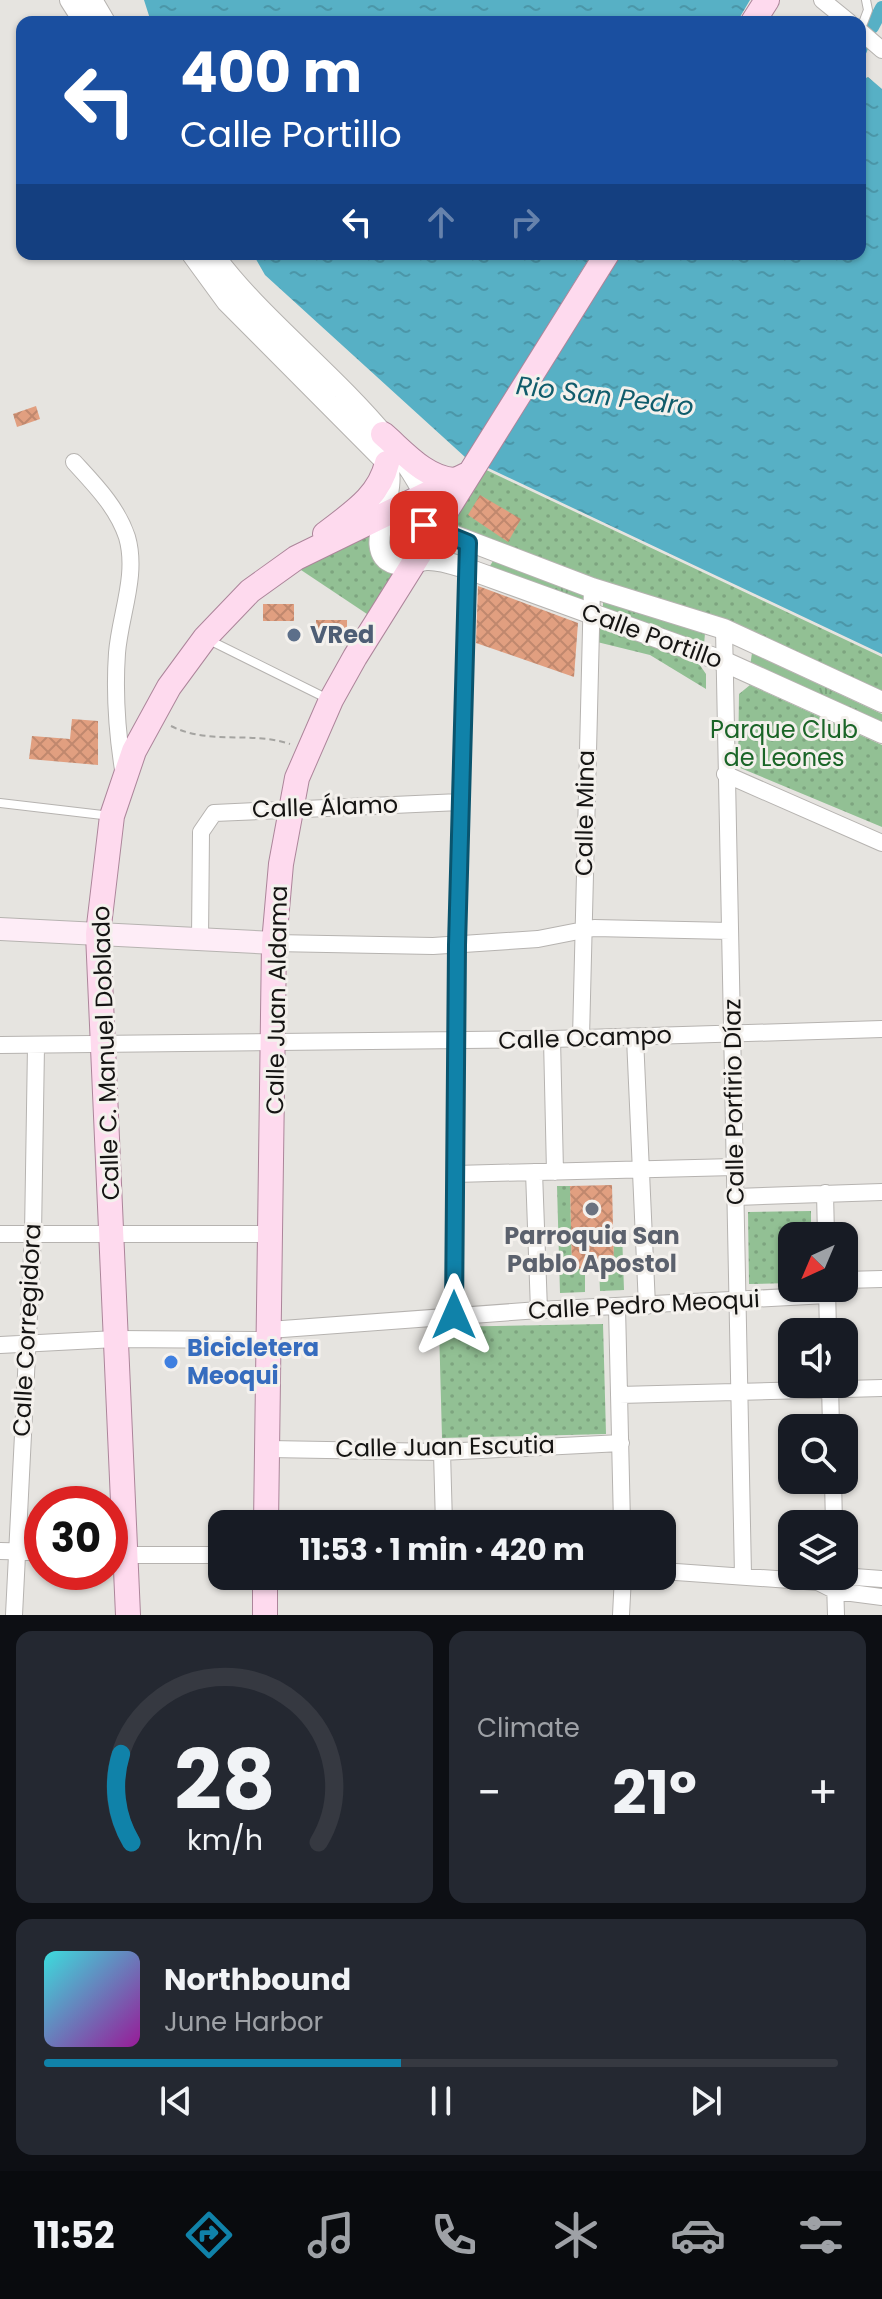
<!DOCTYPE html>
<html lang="en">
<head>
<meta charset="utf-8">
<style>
  body { margin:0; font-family:Poppins,sans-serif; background:#242831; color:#f1f3f6; height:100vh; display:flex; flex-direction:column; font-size:30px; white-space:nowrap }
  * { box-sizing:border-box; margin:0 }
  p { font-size:26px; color:#9ea1a6 }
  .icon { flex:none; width:44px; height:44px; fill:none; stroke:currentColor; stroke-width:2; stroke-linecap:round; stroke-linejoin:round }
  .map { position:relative; height:1615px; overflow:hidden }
  .drawer { display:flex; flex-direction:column; gap:16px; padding:16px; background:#0d0f14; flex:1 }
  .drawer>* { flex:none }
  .top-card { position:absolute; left:16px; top:16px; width:850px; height:244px; border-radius:16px; box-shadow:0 2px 6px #0004; background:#1a4fa0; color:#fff; overflow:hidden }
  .needle { width:52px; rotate:224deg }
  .fabs { position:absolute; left:778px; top:1222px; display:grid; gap:16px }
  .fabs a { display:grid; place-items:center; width:80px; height:80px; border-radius:16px; background:#171b24; box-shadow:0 2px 6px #0004; font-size:40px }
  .speed { position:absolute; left:24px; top:1486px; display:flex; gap:16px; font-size:40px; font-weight:700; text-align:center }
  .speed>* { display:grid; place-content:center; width:104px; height:104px; border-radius:50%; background:#171b24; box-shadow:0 2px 6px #0004; line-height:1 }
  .speed .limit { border:12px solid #d22; background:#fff; color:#111 }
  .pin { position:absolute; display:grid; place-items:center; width:68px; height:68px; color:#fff; margin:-34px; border-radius:16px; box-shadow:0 4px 12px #0006 }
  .me { position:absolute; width:88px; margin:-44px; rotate:0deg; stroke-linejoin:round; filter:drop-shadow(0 0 6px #0008) }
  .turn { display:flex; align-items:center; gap:28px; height:168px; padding:0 32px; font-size:36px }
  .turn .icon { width:104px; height:104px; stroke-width:2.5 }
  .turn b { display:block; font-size:56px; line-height:68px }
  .lanes { display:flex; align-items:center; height:76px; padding:0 32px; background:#0003; justify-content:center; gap:40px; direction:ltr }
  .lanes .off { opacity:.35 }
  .big { font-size:60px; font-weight:700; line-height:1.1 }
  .drawer .widget { flex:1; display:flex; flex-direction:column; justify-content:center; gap:12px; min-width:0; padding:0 28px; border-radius:16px; background:#242831 }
  .drawer .dial { align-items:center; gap:0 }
  .dial svg { height:208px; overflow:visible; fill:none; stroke:#363941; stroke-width:7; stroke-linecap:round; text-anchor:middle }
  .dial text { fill:#f1f3f6; stroke:none }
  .song { display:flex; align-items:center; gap:24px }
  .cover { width:96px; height:96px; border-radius:12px; background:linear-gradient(135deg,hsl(180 70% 55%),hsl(300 70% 35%)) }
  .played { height:8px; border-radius:4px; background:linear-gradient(90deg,#1082a9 45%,#363941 45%) }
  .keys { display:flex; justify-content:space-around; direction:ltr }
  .heat { display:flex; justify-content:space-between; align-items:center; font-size:44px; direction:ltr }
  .drawer .tiles { flex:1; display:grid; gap:16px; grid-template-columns:1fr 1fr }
  .widget:last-child { grid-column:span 2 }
  .trip { position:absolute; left:208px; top:1510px; width:468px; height:80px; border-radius:16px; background:#171b24; box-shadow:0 2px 6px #0004; font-weight:700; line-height:80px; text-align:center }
  .tabs { display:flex; height:128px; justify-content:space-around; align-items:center; background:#090b0e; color:#9ea1a6 }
  .tabs .icon { width:56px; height:56px }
  .tabs .on { color:#1082a9 }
  .tabs b { font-size:36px; color:#f1f3f6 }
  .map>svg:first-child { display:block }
  .grass { fill:url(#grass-tufts) }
  .park { fill:url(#park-dots) }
  .water { fill:url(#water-ripples) }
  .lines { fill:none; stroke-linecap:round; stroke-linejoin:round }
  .canal { stroke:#57b0c5; stroke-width:14 }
  .building { fill:url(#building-cross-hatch) }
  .service-casing { stroke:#b6b3b0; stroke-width:10 }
  .minor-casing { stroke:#b6b3b0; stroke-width:18 }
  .tertiary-casing { stroke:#b6b3b0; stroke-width:22 }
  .secondary-casing { stroke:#b6b3b0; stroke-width:24 }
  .primary-casing { stroke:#ac859a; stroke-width:26 }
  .path { stroke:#a5a4a1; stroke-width:2; stroke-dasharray:6 4; stroke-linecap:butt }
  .service { stroke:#fff; stroke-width:8 }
  .minor { stroke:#fff; stroke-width:16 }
  .tertiary { stroke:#fff; stroke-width:20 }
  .secondary { stroke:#feedf7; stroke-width:22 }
  .primary { stroke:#fedaee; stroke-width:24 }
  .route-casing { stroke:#0a546e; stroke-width:20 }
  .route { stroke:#1082a9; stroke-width:14 }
  .service-dot { fill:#5c6f8a; stroke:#f4f1ed; stroke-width:3 }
  .worship-dot { fill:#6b7280; stroke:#f4f1ed; stroke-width:3 }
  .shop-dot { fill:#3f7fe0; stroke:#f4f1ed; stroke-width:3 }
  .labels { text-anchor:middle; stroke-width:6; stroke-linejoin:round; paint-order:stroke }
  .service-label { font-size:24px; font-weight:bold; fill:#4e5e75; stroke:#f4f1ed; text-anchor:start }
  .street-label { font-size:24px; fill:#151413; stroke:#f4f1ed }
  .park-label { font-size:24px; fill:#1a6527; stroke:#f4f1ed }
  .worship-label { font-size:24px; font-weight:bold; fill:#5b616d; stroke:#f4f1ed }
  .shop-label { font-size:24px; font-weight:bold; fill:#366cbe; stroke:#f4f1ed; text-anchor:start }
  .water-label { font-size:26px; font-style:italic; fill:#105c6b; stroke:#f4f1ed }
</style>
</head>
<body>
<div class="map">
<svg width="882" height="1615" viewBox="0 0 882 1615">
  <defs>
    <pattern id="grass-tufts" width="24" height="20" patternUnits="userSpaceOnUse" patternTransform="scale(2)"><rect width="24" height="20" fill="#92c094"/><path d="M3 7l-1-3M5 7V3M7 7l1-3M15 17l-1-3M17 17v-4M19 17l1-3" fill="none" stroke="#7da47f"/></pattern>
    <pattern id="park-dots" width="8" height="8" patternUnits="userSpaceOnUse" patternTransform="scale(2)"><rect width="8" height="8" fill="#92c094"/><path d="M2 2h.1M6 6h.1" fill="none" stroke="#7da47f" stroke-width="1.8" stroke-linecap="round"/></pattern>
    <pattern id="water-ripples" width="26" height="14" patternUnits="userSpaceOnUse" patternTransform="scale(2)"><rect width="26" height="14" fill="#57b0c5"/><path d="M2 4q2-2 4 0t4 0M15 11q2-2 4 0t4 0" fill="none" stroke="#4b96a8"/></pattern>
    <pattern id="building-cross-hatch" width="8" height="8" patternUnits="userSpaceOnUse" patternTransform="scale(2)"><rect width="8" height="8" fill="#e19f80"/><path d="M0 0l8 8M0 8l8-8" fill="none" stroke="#c0886e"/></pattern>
  </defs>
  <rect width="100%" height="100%" fill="#e6e4e0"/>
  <path class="grass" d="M493,561L586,594L583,601L488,569Z
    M603,601L705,633L704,645L603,610Z
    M752,653L882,714V726L750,666Z"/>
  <path class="park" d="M478,466L882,657V699L462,535L450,522Z
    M400,527L411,528L417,537L406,556L397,558L385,541Z
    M369,536L373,559L395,572L373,618L295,566Z
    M593,623L697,661L706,674V689L650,655L593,641Z
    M750,685L882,745V827L738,767L739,694Z
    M557,1186H570L572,1268L585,1269V1292L560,1293Z
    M811,1211V1236H792V1283L749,1284L748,1212Z
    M613,1232H622L624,1290L600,1291L599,1268H614Z
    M603,1324L606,1434L442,1438L439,1327Z"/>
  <path class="water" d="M144,0H750L737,22H151Z
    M868,77L882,89V654L465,457L265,275L253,254H592L491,417L599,254H860V81Z"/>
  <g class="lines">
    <path class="canal" d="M872,27L882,8
      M860,50L861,47"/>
  </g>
  <path class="building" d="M36,406L40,419L17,427L13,414Z
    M480,495L521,519L508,542L468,515Z
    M478,586L578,623L574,677L476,643Z
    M263,604H294V621H263Z
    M316,620H347V637H316Z
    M72,719L98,721V765L29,759L32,736L70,739Z
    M612,1185L614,1268L572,1269L570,1186Z"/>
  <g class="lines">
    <g class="service-casing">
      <path id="service" d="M860,31L868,10L866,0
        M209,640L330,700
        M0,803L111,816"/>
    </g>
    <g class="minor-casing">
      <path id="minor" d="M822,0L849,22
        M860,31L882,50
        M74,462C95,485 117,507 127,537C138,575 120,615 117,653C114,696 117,734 124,776
        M724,629L743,1575
        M725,774L882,843
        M200,939L201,832L214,813L460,802
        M274,943L433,946L538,939L594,928L730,931
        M581,1038L592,588
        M635,1038L647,1306
        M552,1039L555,1172
        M0,1045L552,1039L882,1029
        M534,1172L539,1310
        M455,1174L734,1167
        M825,1193L826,1236
        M736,1197L882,1192
        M0,1234H272
        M844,1280L882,1279
        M827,1288L828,1332
        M617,1307L622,1524
        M454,1315L457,945L468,543
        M269,1330L539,1310L827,1295
        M0,1345L116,1339L269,1340
        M830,1384L831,1428
        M619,1395L882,1388
        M269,1449L442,1452L621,1443
        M442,1452L444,1524
        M833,1480L834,1524
        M0,1551L42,1552
        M110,1555H222
        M662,1571L818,1582
        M834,1576L818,1582L836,1591L882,1597
        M841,1576L882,1579
        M835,1582L836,1615
        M14,1615L33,1234L36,1046
        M621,1615L623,1576"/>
    </g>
    <g class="tertiary-casing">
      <path id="tertiary" d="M70,0L84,22
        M92,0L105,22
        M192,254L227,302L387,463C400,495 358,553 395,564C405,567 416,561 426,560C440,559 455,565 468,569L725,662L882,733
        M213,254C275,341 412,428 437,529L592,588L724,629L882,702"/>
    </g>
    <g class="secondary-casing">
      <path id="secondary" d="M0,929L274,943"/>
    </g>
    <g class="primary-casing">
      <path id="primary" d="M753,22L767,0
        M383,434C403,451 425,478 454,480
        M325,534C352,513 379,497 387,463
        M266,1524L274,943L281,864L297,778L331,700L355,657L607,254
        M265,1576V1615
        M128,1615L98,934L112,816L134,751L169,687L205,638L250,591L296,558L468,474"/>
    </g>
    <path class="path" d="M171,726C208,745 251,731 290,744"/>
    <use href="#service" class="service"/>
    <use href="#minor" class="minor"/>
    <use href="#tertiary" class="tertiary"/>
    <use href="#secondary" class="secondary"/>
    <use href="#primary" class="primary"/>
  </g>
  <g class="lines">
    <g class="route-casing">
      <path id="route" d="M424,525L468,543L457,945L454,1315"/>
    </g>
    <use href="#route" class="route"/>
  </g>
  <circle class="service-dot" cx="294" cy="635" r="8"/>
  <circle class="worship-dot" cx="592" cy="1209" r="8"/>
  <circle class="shop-dot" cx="171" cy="1362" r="8"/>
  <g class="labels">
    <g class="service-label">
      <text x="310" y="643">VRed</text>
    </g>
    <g class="street-label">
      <text transform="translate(652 636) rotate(20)" y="8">Calle Portillo</text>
      <text transform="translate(325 807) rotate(-2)" y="8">Calle Álamo</text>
      <text transform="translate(585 813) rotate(-89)" y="8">Calle Mina</text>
      <text transform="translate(277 1000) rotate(-89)" y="8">Calle Juan Aldama</text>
      <text transform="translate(585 1038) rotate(-2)" y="8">Calle Ocampo</text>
      <text transform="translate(106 1053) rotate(-92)" y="8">Calle C. Manuel Doblado</text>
      <text transform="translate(734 1102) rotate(-91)" y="8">Calle Porfirio Díaz</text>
      <text transform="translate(644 1305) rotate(-3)" y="8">Calle Pedro Meoqui</text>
      <text transform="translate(27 1330) rotate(-87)" y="8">Calle Corregidora</text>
      <text transform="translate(445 1447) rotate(-1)" y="8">Calle Juan Escutia</text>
    </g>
    <g class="park-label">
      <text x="784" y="738">Parque Club<tspan x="784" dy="28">de Leones</tspan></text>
    </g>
    <g class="worship-label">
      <text x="592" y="1244">Parroquia San<tspan x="592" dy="28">Pablo Apostol</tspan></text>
    </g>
    <g class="shop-label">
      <text x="187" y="1356">Bicicletera<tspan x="187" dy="28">Meoqui</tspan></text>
    </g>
    <g class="water-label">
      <text transform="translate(605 396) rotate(7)" y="9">Rio San Pedro</text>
    </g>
  </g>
</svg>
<div class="fabs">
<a><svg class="needle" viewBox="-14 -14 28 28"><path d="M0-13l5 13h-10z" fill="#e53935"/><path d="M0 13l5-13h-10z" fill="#9ea1a6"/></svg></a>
<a><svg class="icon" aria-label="sound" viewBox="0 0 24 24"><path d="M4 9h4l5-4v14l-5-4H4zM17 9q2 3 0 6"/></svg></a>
<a><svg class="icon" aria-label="search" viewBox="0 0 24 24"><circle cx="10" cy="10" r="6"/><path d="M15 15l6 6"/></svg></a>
<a><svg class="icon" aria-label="layers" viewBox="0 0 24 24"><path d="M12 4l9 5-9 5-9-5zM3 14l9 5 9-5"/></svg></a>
</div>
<div class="speed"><div class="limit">30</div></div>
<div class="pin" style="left:424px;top:525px;background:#d93025"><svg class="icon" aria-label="arrive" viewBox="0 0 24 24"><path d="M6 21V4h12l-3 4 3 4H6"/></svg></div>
<svg class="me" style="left:454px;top:1315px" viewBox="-20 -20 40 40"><path d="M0-17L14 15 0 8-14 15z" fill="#1082a9" stroke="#fff" stroke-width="4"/></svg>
<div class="trip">11:53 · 1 min · 420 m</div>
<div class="top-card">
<div class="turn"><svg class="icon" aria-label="left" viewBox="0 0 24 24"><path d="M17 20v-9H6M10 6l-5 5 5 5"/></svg><div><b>400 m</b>Calle Portillo</div></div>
<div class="lanes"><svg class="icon" aria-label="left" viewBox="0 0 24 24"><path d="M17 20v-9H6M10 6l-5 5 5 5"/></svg><svg class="icon off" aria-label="ahead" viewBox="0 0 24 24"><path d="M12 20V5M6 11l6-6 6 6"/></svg><svg class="icon off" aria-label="right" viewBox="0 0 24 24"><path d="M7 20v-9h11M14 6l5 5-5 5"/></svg></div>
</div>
</div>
<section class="drawer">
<div class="tiles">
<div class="widget dial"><svg viewBox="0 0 100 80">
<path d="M14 69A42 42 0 1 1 86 69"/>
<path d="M14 69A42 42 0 0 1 10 35" stroke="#1082a9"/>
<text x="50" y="56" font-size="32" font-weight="700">28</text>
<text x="50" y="72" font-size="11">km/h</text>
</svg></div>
<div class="widget"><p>Climate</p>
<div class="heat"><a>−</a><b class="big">21°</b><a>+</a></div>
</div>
<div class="widget">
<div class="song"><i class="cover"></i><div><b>Northbound</b><p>June Harbor</p></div></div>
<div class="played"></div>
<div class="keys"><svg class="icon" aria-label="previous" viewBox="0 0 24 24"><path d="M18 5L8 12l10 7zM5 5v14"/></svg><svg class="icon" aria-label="pause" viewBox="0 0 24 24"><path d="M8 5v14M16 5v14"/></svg><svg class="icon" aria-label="next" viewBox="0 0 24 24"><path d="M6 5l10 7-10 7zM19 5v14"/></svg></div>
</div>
</div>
</section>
<nav class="tabs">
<b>11:52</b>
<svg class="icon on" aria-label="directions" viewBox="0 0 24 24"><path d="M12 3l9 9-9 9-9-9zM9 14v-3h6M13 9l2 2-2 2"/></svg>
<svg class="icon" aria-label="music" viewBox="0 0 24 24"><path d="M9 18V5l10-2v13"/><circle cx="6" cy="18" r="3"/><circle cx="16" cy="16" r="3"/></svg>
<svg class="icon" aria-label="phone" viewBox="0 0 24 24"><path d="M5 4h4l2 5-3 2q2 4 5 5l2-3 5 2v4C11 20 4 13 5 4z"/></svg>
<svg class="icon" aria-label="climate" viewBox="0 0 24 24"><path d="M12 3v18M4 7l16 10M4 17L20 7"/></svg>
<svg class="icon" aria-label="car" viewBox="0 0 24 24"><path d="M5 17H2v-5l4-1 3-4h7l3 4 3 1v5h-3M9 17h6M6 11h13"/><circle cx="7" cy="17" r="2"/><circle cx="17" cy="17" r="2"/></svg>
<svg class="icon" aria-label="filters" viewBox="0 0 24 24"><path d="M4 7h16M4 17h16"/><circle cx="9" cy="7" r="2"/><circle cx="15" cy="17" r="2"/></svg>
</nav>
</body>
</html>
